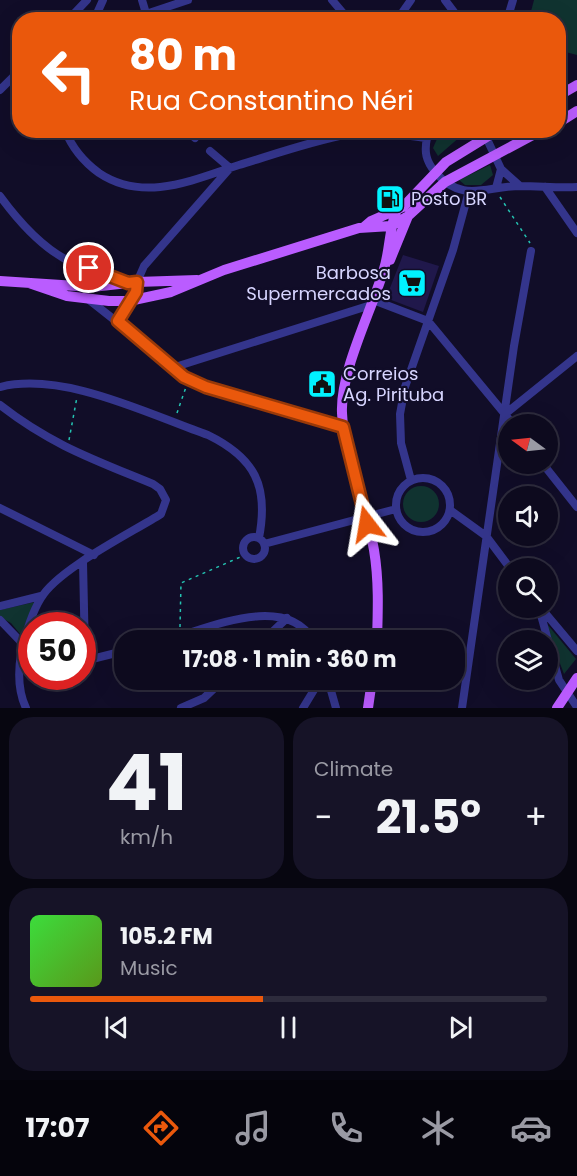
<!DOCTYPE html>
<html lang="en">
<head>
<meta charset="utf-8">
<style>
  body { margin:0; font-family:Poppins,sans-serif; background:#161327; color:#f1f3f6; height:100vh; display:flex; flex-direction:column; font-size:22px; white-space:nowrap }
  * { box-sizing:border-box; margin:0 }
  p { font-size:20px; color:#9a9aa4 }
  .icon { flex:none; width:33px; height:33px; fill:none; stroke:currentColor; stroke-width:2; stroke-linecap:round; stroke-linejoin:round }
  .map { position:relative; height:708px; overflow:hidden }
  .sheet { display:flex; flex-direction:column; gap:9px; padding:9px; background:#070610; flex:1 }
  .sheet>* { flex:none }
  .guide { position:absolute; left:12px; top:12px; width:554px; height:126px; border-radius:24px; box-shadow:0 6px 24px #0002,0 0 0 2px #2d2b3c; background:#ea580c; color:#fff; overflow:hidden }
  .needle { width:39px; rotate:285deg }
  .fabs { position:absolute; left:498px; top:414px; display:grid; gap:12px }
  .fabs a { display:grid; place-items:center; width:60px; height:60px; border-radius:50%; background:#0d0a1e; box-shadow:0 6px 24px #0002,0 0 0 2px #2d2b3c; font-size:30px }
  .speed { position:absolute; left:18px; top:612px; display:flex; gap:12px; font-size:30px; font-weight:700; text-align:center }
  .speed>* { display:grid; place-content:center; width:78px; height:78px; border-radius:50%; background:#0d0a1e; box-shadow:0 6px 24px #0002,0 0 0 2px #2d2b3c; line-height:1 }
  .speed .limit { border:9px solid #d22; background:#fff; color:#111 }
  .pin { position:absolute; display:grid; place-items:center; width:51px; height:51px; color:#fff; margin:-26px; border:3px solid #fff; border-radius:50%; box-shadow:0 2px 6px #0007 }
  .me { position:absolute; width:66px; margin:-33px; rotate:346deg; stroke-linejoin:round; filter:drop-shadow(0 0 4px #0008) }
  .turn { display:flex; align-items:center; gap:21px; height:126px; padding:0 18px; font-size:27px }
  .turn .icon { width:78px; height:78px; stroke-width:2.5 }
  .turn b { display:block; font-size:42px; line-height:51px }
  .big { font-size:45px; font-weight:700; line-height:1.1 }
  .sheet .card { flex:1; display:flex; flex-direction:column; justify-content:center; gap:9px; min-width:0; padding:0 21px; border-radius:24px; background:#161327 }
  .sheet .dial { align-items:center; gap:0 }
  .dial b { font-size:78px; line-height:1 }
  .song { display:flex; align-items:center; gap:18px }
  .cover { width:72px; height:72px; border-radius:9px; background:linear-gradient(135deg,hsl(120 70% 55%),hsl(90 70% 35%)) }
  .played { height:6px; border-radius:3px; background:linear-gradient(90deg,#ea580c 45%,#2d2b3c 45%) }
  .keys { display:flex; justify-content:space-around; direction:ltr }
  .heat { display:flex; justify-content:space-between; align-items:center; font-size:33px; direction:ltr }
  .sheet .tiles { flex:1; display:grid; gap:9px; grid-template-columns:1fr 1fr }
  .card:last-child { grid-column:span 2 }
  .trip { position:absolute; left:114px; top:630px; width:351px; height:60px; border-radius:24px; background:#0d0a1e; box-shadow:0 6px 24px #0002,0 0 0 2px #2d2b3c; font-weight:700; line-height:60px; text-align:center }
  .dock { display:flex; height:96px; justify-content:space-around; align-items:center; background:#05040c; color:#9a9aa4 }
  .dock .icon { width:42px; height:42px }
  .dock .active { color:#ea580c }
  .dock b { font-size:27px; color:#f1f3f6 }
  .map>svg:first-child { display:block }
  .green { fill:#103330 }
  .building { fill:#20184b }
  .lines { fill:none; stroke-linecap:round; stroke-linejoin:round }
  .path { stroke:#24c4b2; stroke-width:1.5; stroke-dasharray:3 4.5; stroke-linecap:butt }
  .minor { stroke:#34358c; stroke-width:8 }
  .major { stroke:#ba5cff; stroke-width:10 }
  .route-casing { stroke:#983908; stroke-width:15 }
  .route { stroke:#ea580c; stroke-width:10 }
  .labels { text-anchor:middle; stroke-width:4.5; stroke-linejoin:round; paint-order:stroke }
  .poi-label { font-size:18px; fill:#d7d5ff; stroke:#110d28; text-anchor:start }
</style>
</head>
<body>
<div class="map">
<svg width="577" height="708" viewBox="0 0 577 708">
  <rect width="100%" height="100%" fill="#110d28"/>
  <path class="green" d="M534,0H577V55L558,50V20L529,19Z
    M458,131L461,136L438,156L433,148L440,132Z
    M490,165L493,175L481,185H465L459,180Z
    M403 504a18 18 0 1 1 36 0a18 18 0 1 1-36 0Z
    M35,602L21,635L11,623L0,617V610Z
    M543,619L576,659L564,674Z"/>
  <path class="building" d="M403,255L439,266L423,312L386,298Z"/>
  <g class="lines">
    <path class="path" d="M500,197L530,243
      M177,413L186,387
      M69,440L77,397
      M180,627L181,583L245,555"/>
    <path class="minor" d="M142,0L148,20
      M332,0L349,20
      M445,0L460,20
      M68,20L87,0
      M94,20L103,0
      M128,20L188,0
      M397,20L411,0
      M507,20L513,0
      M0,90L20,70
      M65,130C72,148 84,162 99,173C144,203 193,180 239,165C275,154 312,141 349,134C374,130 402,135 427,138
      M186,130L195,138
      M435,130L427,138C424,152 426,161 435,172C463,204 485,186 521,186C540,186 558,188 577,187
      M480,130L486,137L501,169L496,188
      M501,169L520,186
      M545,187L577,233
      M0,196C19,222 45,251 75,264C93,271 111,275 128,283
      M73,263L74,277L80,286
      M137,282L144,266L230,168L210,151
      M88,299L193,382L343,427
      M373,300L428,321L513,424
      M118,321L129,301
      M172,368L371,305
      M0,387C63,371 148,414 208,435C255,458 269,486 259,538
      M0,405C51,445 95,460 153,484L160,489L166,500L161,514C131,533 58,569 41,598C31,614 25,636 21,654C18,672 18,691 26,708
      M505,414L577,356
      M543,464L577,507
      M396 505a27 27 0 1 1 54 0a27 27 0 1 1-54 0Z
      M411,480L401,443L400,414L405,387L453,250L469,191
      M0,508L94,555
      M450,510L486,536L510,568
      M243 548a11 11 0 1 1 22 0a11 11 0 1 1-22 0Z
      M264,544L396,509
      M83,562L85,655L92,659L124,651
      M0,606L41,596
      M539,608L559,680L577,707
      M541,608L577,651
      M0,620L23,644
      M166,640C208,629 284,592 313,640
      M264,640L287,618
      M328,680L336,708
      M181,708L204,698L223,680
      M303,708L320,680
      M462,708L514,346L531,251"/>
    <path class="major" d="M558,96L577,85
      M558,123L577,111
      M364,227L371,221L403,207L446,162L498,130
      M390,260L408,216
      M0,281L92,287L137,282L197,280
      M29,283L67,296L109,301H129L171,292L224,270L359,228L391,226L408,216L445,182L542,130
      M377,640C378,610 379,580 374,550C366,503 344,460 342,413C340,371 372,310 384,269C390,250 389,230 396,212
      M368,708L372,680
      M557,708L577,678"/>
  </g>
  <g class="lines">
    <g class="route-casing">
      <path id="route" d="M89,268L128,283L137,282L136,292L118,321L184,377L206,387L343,427L367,524"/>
    </g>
    <use href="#route" class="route"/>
  </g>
  <defs>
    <g id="fuel-square" transform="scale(1.5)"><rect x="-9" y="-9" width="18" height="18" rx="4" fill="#01f2ff" stroke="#110d28"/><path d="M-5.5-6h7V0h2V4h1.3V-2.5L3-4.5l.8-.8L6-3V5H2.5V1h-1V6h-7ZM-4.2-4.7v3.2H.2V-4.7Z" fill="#111"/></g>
    <g id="supermarket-square" transform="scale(1.5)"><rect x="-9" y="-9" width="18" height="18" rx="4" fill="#01f2ff" stroke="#110d28"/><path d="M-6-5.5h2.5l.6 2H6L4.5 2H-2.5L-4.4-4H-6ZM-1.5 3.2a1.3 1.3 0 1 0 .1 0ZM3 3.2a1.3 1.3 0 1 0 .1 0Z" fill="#111"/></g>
    <g id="civic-square" transform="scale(1.5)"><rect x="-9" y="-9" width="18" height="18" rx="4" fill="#01f2ff" stroke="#110d28"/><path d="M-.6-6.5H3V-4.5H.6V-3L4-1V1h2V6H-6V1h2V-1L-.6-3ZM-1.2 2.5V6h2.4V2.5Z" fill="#111"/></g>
  </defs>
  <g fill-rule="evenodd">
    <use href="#fuel-square" x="390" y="199"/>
    <use href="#supermarket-square" x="412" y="283"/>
    <use href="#civic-square" x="322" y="384"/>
  </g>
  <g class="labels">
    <g class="poi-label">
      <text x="411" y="205">Posto BR</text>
      <text x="391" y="279" text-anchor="end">Barbosa<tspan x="391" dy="21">Supermercados</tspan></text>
      <text x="343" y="380">Correios<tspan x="343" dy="21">Ag. Pirituba</tspan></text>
    </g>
  </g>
</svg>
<div class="fabs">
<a><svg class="needle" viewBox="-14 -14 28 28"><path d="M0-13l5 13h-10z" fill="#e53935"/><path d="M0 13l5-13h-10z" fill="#9a9aa4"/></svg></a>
<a><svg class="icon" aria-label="sound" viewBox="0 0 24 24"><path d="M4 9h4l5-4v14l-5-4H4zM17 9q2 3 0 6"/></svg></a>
<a><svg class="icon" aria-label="search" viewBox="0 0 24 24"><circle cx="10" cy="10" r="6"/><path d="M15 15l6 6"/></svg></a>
<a><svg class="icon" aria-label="layers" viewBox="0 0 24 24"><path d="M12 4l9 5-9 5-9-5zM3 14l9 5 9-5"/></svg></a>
</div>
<div class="speed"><div class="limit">50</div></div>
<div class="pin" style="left:89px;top:268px;background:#d93025"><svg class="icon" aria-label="arrive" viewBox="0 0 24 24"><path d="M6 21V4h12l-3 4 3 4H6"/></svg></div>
<svg class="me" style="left:367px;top:524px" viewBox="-20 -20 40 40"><path d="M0-17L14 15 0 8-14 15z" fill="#ea580c" stroke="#fff" stroke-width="4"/></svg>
<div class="trip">17:08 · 1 min · 360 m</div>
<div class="guide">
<div class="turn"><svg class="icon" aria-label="left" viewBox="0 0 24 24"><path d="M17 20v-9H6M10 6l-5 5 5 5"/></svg><div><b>80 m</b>Rua Constantino Néri</div></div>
</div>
</div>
<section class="sheet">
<div class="tiles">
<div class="card dial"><b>41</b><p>km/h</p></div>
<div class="card"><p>Climate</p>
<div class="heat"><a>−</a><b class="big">21.5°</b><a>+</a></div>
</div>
<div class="card">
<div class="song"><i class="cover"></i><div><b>105.2 FM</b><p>Music</p></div></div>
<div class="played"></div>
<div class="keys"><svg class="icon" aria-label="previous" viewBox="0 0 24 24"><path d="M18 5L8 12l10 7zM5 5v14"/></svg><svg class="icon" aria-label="pause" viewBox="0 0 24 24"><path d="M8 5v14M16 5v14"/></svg><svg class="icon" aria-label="next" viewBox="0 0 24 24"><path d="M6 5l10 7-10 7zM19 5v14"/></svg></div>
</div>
</div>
</section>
<nav class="dock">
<b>17:07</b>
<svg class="icon active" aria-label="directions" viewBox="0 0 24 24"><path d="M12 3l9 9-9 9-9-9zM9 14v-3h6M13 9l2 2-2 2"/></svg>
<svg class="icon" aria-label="music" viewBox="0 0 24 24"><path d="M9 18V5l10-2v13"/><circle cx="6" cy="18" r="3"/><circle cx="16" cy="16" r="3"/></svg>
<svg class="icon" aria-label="phone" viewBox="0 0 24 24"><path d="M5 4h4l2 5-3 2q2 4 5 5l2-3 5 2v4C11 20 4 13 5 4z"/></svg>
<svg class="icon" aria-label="climate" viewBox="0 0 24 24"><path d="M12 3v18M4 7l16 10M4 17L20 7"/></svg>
<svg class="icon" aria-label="car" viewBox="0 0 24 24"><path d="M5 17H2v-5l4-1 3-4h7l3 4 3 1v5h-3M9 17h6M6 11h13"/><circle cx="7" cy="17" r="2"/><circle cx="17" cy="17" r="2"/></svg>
</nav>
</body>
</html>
